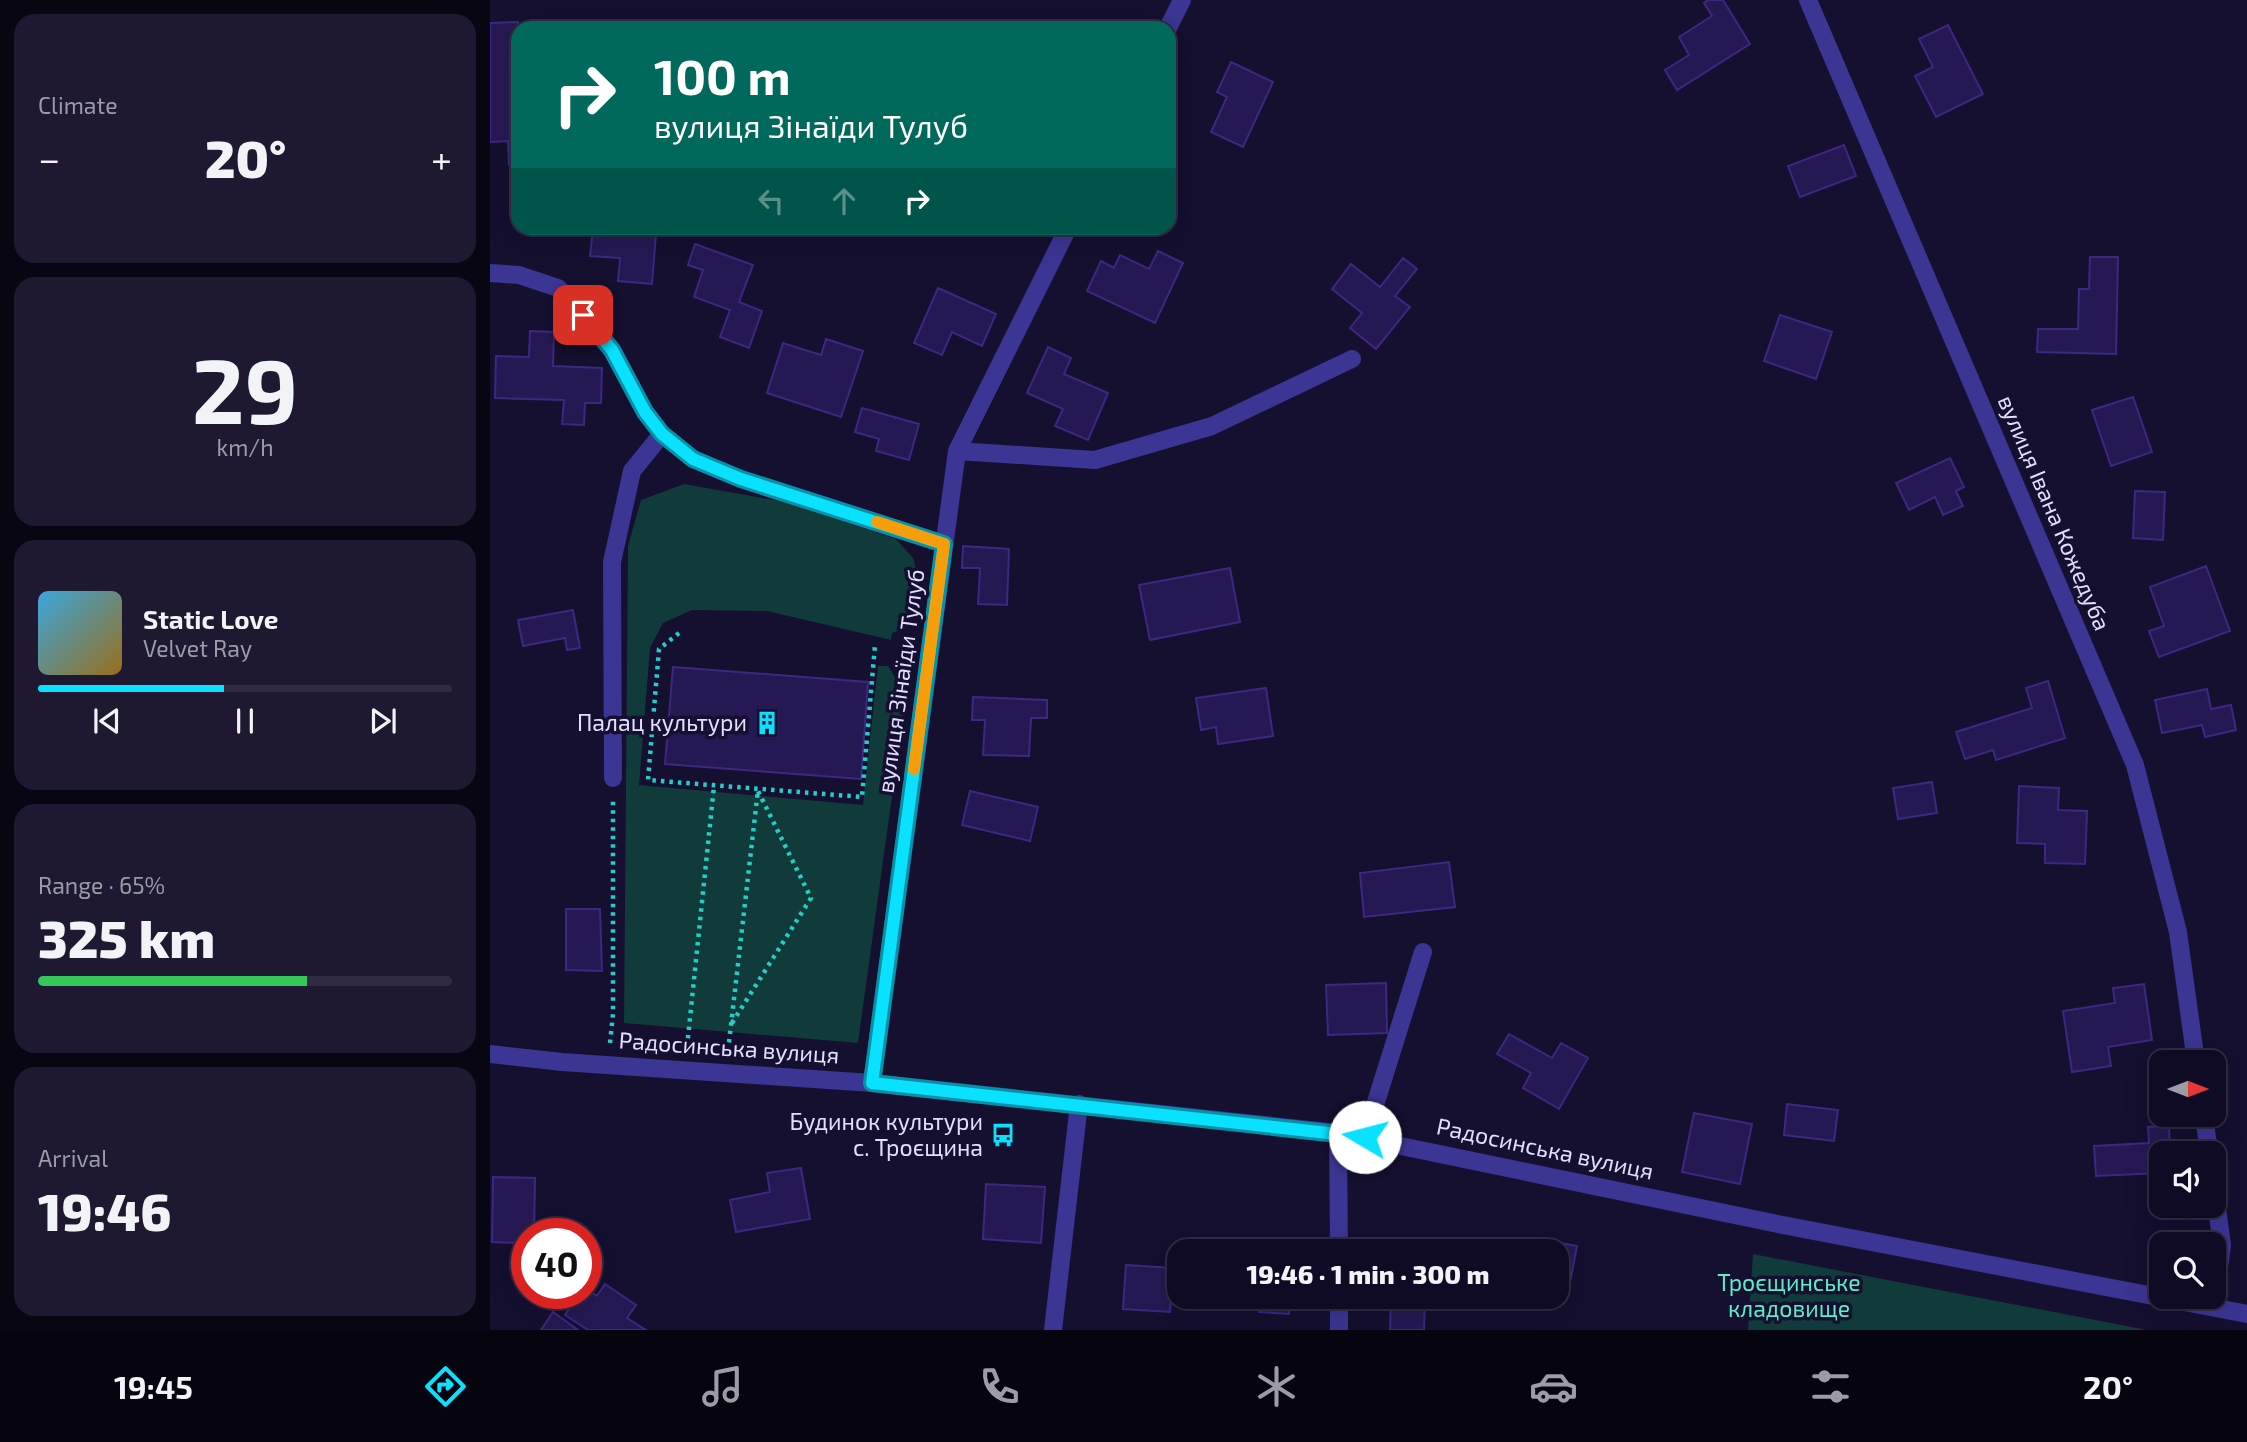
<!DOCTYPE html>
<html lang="en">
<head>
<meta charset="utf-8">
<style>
  body { margin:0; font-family:"Exo 2",sans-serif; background:#1e1931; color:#f1f3f6; height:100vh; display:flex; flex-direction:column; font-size:26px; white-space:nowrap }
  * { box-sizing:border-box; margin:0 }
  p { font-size:23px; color:#9c9ba6 }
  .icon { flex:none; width:38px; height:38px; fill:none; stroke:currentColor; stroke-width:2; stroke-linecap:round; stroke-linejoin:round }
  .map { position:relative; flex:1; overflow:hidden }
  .side { display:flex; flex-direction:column; gap:14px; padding:14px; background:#090614; width:490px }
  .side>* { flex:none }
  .banner { position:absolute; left:21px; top:21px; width:665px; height:214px; border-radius:21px; box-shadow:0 7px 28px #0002,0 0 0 2px #302b41; background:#00695c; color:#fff; overflow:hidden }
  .needle { width:46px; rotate:90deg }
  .tools { position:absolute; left:1659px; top:1050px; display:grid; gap:14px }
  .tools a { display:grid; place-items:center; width:77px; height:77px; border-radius:14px; background:#100b24; box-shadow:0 7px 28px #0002,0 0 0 2px #302b41; font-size:35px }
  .speed { position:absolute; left:21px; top:1218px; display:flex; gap:14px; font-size:35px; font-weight:700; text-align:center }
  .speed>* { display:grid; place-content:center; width:91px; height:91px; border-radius:50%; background:#100b24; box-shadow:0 7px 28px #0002,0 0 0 2px #302b41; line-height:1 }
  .speed .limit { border:10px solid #d22; background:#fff; color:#111 }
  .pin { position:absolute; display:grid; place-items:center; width:60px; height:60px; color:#fff; margin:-30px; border-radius:14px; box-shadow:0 4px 10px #0006 }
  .me { position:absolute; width:77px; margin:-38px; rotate:278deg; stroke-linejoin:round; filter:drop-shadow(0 0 5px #0008) }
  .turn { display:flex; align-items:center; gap:24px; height:147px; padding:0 28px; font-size:32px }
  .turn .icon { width:91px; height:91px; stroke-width:2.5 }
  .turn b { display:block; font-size:49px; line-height:60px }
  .lanes { display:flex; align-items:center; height:66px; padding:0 28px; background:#0003; justify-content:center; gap:35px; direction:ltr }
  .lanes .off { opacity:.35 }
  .big { font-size:52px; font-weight:800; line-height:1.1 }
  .side .card { flex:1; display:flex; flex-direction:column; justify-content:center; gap:10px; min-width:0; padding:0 24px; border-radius:21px; background:#1e1931 }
  .side .dial { align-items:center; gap:0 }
  .dial b { font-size:91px; line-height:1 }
  .song { display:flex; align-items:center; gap:21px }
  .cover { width:84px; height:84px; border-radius:10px; background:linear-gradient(135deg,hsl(200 70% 55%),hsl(40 70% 35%)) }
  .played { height:7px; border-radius:4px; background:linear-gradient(90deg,#0ae1ff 45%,#302b41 45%) }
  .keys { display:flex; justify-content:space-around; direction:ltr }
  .heat { display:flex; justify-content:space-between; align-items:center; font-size:38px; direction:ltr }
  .charge { height:10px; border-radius:5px; background:linear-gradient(90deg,#34c759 65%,#302b41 0) }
  .trip { position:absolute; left:677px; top:1239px; width:402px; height:70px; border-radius:21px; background:#100b24; box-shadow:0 7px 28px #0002,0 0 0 2px #302b41; font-weight:800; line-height:70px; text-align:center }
  .dock { display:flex; height:112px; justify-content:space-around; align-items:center; background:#06040e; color:#9c9ba6 }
  .dock .icon { width:49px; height:49px }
  .dock .active { color:#0ae1ff }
  .dock b { font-size:32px; color:#f1f3f6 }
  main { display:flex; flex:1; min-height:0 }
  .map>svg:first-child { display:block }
  .green { fill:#113a3a }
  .building { fill:#261953; stroke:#3c2881; stroke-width:2 }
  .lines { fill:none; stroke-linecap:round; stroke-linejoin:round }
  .path { stroke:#23cec7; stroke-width:4.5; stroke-dasharray:3.5 5; stroke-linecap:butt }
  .minor { stroke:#3b3593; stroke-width:18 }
  .route-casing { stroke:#0692a6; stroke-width:18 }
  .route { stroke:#0ae1ff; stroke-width:12 }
  .slow { stroke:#f59e0b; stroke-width:12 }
  .labels { text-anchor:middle; stroke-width:7; stroke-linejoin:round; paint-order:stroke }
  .street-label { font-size:23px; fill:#e2deff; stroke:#150f30 }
  .poi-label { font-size:23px; fill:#e2deff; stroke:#150f30; text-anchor:end }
  .park-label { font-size:23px; fill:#5beecc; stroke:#150f30 }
</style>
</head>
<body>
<main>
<section class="side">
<div class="card"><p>Climate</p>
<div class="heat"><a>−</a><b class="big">20°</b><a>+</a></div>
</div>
<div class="card dial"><b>29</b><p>km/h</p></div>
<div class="card">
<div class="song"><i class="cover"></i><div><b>Static Love</b><p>Velvet Ray</p></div></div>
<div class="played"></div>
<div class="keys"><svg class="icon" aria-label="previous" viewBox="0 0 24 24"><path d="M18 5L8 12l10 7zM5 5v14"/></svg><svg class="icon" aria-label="pause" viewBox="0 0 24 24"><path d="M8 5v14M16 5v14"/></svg><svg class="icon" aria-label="next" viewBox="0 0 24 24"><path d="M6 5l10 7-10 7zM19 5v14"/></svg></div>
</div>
<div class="card"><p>Range · 65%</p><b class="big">325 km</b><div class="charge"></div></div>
<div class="card"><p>Arrival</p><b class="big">19:46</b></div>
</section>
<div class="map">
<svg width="1757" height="1330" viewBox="0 0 1757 1330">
  <rect width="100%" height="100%" fill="#150f30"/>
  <path class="green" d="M194,484L295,502L406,539L423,558L430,583L423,626L402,633L401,640L277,611L202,610L173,623L160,648L149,785L373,805L388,666H398L416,695L368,1043L134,1023L138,546L151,500Z
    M1263,1254L1657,1330H1258Z"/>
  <path class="building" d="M1218,0H1233L1260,44L1187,90L1175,70L1199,55L1189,37L1222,16L1214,3Z
    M28,22V164L19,165L18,141L0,142V23Z
    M1458,25L1493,94L1446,117L1425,76L1443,67L1429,39Z
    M741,62L783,82L753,147L721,132L737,97L727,92Z
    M1354,145L1366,176L1310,197L1298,166Z
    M103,228H138L137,231L166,234L162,284L128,281L130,258L100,256Z
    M205,244L263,265L249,302L272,311L259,348L230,337L240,310L204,297L213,270L198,265Z
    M668,251L693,263L665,323L597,291L611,261L624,268L630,255L659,269Z
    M1600,257H1628L1626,354L1547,352L1548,329H1588L1589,289H1599Z
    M913,258L927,269L905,296L920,307L886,349L860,328L872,313L842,289L861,264L890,287Z
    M448,288L506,314L492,346L462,332L452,355L424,343Z
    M1290,315L1342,332L1326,379L1274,361Z
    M40,331L64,332L63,366L112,368L111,403H95L94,425L72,424L74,400L5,398L6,356L39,357Z
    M336,339L373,351L351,417L277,393L293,343L331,355Z
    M558,347L581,358L574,374L618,393L598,440L565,426L573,409L537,393Z
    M1643,397L1662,452L1621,466L1602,410Z
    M372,408L429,424L419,460L386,451L389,439L365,432Z
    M1460,458L1474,487L1466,491L1473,506L1453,515L1445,497L1419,510L1406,483Z
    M1645,491L1675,492L1673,540L1643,538Z
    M473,546L519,549L517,605L488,604L490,568H472Z
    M1716,566L1740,631L1669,657L1659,631L1674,626L1660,587Z
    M740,568L750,622L660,640L649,585Z
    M83,610L90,648L77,650L75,638L33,646L28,620Z
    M183,667L378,682L371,779L175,764Z
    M1558,681L1575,738L1506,760L1503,750L1475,759L1466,732L1542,708L1536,688Z
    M776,688L783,736L728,744L726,727L711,730L706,698Z
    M1717,689L1721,709L1741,705L1746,730L1715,737L1712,725L1672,733L1665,700Z
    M483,697L557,700V718H541L539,756L493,755L495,720H482Z
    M1442,782L1447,813L1408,819L1403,788Z
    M1529,786L1569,788L1568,810L1597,811L1595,864L1555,863V844L1527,843Z
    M480,791L548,807L540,841L472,825Z
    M959,862L965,907L874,917L870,873Z
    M76,909H110L112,971L76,970Z
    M896,983L897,1033L838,1035L836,985Z
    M1654,984L1662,1040L1618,1047L1621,1066L1582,1072L1573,1011L1625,1003L1623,988Z
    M1019,1034L1062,1058L1071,1043L1098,1058L1069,1109L1033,1088L1041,1073L1007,1054Z
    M1297,1104L1348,1110L1344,1141L1294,1135Z
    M1204,1113L1262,1124L1250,1184L1192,1172Z
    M1679,1126L1680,1153H1671V1173L1606,1176L1604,1146L1659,1143L1658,1127Z
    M311,1168L320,1219L246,1232L240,1200L280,1192L277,1173Z
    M3,1177L45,1178L44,1234H37V1255H27L28,1243L2,1242Z
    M496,1184L555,1187L551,1243L493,1239Z
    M1050,1239L1087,1246L1078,1293L1068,1291V1251H1048Z
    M636,1265L683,1268L680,1312L633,1309Z
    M115,1284L146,1305L137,1318L156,1330H98L75,1315L89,1293H96V1289L107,1296Z
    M770,1297H800L799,1314L769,1312Z
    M901,1298L935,1299L934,1330H900Z
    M63,1312L88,1330H51Z"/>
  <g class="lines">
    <path class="path" d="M189,633L169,649L158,780L372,797L385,645
      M242,1023L321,898L268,791
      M120,1043L123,1014V800
      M197,1047L224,786
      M238,1051L268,790"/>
    <path class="minor" d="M1318,0L1645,765L1688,932L1706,1062
      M678,28L692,0
      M0,273L29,275L68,288L122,350L155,412L172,434L203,459L251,479L454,544
      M467,451L605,460L722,426L862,359
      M123,778L122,562L142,471L172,434
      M0,1054L72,1062L382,1083L848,1133L1288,1224L1757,1314
      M382,1083L467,451L578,228
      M1714,1115L1719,1153
      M848,1133L849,1251
      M875,1137L933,952
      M1724,1186L1732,1245L1724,1307
      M849,1297V1330
      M563,1330L589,1104"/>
  </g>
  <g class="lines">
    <g class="route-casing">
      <path id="route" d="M93,315L122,350L155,412L172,434L203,459L251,479L454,544L382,1083L875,1137"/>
    </g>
    <use href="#route" class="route"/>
    <path class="slow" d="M387,522L454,544L424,769"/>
  </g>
  <defs>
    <g id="building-bare" transform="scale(1.89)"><path d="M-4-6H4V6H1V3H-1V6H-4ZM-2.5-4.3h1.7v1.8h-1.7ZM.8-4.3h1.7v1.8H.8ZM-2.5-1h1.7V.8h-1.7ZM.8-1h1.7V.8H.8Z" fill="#0ae1ff" stroke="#150f30" stroke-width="2.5" paint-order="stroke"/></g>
    <g id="bus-bare" transform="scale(1.89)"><path d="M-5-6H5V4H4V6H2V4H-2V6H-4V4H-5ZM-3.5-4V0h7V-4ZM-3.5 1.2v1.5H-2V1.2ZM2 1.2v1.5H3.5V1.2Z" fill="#0ae1ff" stroke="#150f30" stroke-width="2.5" paint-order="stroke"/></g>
  </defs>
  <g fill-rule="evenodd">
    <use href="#building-bare" x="277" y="723"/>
    <use href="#bus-bare" x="513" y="1135"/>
  </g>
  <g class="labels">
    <g class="street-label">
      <text transform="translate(1564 513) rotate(67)" y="8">вулиця Івана Кожедуба</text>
      <text transform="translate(411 681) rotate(-82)" y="8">вулиця Зінаїди Тулуб</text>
      <text transform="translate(239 1048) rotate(4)" y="8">Радосинська вулиця</text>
      <text transform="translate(1055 1149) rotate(12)" y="8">Радосинська вулиця</text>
    </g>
    <g class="poi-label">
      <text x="257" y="731">Палац культури</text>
      <text x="493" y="1130">Будинок культури<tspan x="493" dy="26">с. Троєщина</tspan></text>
    </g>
    <g class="park-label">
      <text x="1299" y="1291">Троєщинське<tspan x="1299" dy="26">кладовище</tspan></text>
    </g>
  </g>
</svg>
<div class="tools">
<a><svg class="needle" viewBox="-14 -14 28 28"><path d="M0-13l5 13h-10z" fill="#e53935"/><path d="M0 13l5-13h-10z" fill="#9c9ba6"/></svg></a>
<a><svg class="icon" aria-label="sound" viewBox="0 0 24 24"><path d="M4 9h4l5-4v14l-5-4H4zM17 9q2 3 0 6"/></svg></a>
<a><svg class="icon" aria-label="search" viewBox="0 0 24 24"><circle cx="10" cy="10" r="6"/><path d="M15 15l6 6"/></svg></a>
</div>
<div class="speed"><div class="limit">40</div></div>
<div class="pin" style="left:93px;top:315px;background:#d93025"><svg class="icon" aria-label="arrive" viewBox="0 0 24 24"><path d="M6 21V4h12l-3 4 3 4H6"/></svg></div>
<svg class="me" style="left:875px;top:1137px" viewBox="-20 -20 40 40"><circle r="19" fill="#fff"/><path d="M0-13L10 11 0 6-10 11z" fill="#0ae1ff"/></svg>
<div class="trip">19:46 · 1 min · 300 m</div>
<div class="banner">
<div class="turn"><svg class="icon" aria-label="right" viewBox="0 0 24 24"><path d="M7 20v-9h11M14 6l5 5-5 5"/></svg><div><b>100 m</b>вулиця Зінаїди Тулуб</div></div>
<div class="lanes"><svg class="icon off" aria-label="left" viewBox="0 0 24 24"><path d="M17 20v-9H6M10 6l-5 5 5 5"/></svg><svg class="icon off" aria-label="ahead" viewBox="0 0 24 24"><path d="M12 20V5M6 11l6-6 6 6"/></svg><svg class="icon" aria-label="right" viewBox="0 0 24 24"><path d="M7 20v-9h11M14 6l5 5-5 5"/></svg></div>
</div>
</div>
</main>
<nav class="dock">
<b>19:45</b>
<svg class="icon active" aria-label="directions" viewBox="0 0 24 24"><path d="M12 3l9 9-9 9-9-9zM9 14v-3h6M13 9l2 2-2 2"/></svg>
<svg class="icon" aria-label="music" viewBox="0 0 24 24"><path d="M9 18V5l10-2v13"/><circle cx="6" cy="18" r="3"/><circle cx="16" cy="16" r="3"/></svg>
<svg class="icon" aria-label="phone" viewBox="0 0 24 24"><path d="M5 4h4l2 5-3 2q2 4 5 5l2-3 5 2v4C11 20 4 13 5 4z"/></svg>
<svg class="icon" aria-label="climate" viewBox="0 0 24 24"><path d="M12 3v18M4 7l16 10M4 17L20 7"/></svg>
<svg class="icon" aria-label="car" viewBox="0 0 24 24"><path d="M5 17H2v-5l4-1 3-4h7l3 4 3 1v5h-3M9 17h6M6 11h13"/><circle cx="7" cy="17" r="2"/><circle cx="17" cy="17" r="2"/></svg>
<svg class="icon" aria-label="filters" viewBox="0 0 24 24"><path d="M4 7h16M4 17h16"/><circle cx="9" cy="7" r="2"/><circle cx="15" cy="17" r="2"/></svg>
<b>20°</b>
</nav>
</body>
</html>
